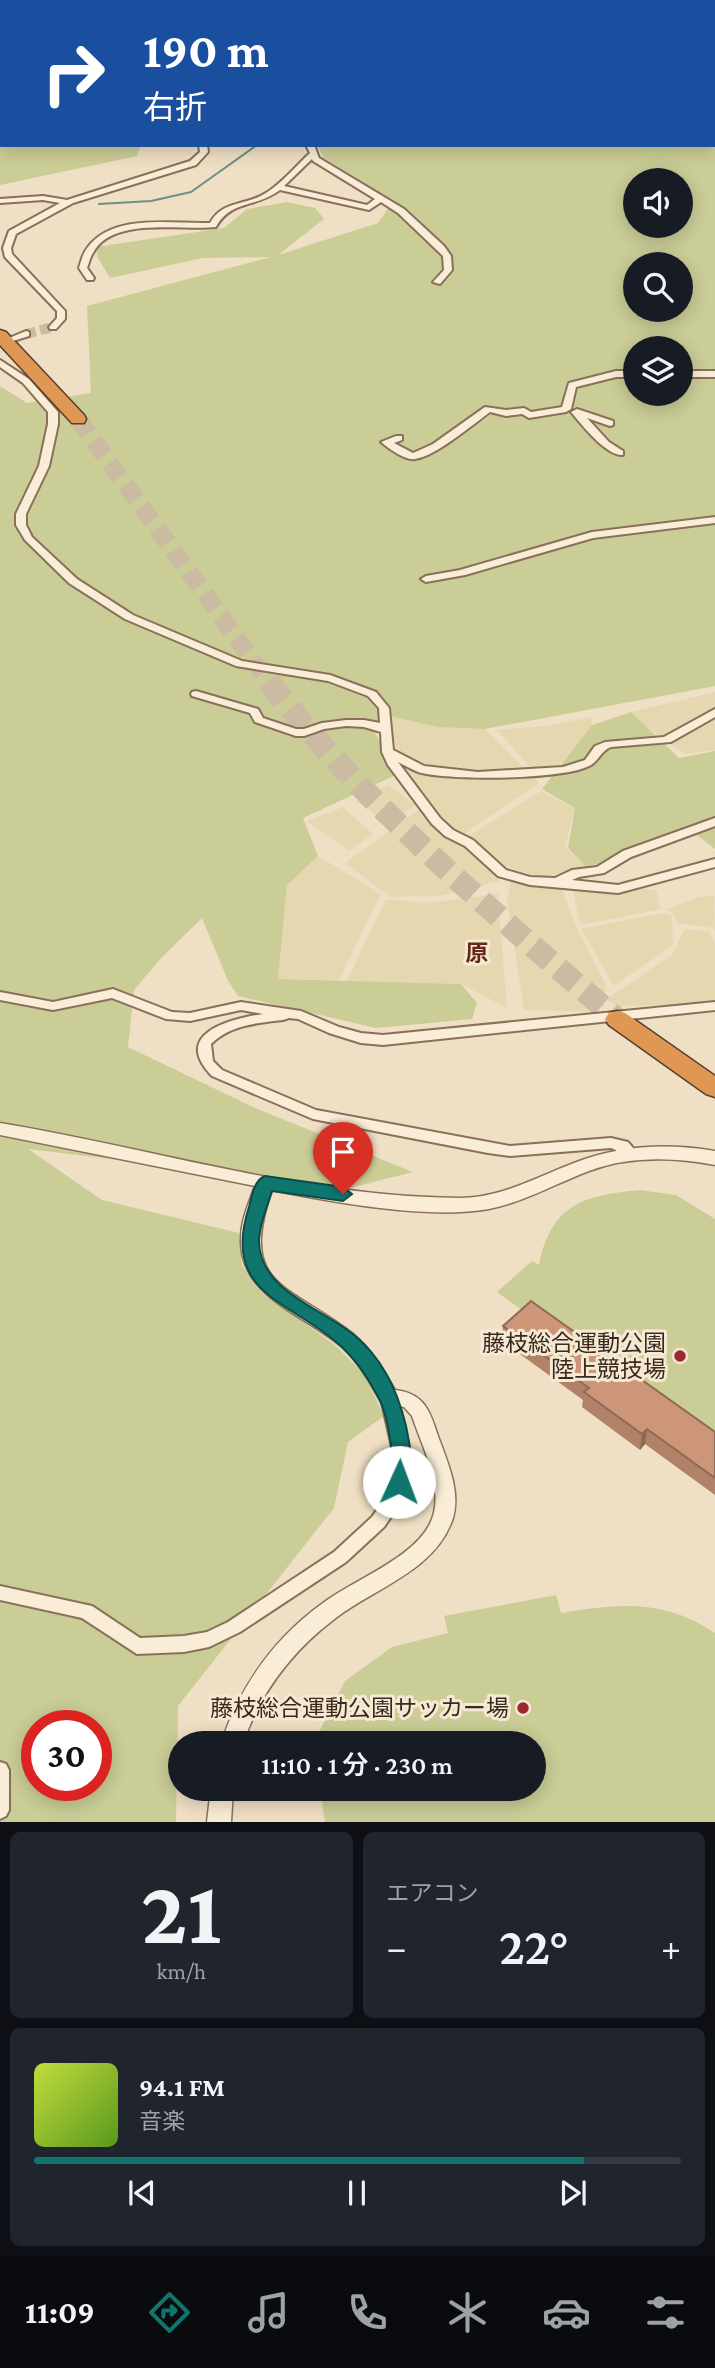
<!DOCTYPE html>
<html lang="ja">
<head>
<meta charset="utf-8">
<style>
  body { margin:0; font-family:"Crimson Pro","Noto Sans JP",serif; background:#20242c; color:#f1f3f6; height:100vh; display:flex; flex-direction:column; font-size:26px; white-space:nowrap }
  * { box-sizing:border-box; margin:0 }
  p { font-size:23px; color:#9ea1a6 }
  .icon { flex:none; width:38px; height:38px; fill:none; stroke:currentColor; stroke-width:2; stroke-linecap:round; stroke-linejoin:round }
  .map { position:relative; height:1822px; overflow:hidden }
  .side { display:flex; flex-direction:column; gap:10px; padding:10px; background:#0d0f14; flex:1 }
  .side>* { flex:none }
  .guide { position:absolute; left:0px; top:0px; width:716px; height:147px; box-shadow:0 4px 18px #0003; background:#1a4fa0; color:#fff; overflow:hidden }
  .controls { position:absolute; left:623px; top:168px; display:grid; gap:14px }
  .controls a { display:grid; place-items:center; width:70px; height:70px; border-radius:50%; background:#171b24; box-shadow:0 4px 18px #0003; font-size:35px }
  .speed { position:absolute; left:21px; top:1710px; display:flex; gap:14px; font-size:35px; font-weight:700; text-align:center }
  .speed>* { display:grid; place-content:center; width:91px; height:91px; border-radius:50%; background:#171b24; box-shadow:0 4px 18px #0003; line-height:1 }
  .speed .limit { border:10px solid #d22; background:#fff; color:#111 }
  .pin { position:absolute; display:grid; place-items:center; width:60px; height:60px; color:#fff; margin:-72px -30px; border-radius:50% 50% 50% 0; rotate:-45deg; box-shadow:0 0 7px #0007 }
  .pin .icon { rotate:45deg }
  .me { position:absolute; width:77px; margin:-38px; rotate:2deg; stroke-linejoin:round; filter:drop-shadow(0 0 5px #0008) }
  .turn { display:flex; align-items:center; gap:24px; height:147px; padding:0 28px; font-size:32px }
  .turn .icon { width:91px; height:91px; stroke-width:2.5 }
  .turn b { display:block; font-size:49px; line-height:60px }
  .big { font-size:52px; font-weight:600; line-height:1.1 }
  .side .tile { flex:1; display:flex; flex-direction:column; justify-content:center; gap:10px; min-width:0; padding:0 24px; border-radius:10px; background:#20242c }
  .side .dial { align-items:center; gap:0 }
  .dial b { font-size:91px; line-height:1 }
  .song { display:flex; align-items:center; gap:21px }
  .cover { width:84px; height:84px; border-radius:10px; background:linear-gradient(135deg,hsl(70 70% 55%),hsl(90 70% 35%)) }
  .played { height:7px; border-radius:4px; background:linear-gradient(90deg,#0f766e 85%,#363941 85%) }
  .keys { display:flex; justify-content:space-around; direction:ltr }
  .heat { display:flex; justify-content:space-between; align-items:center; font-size:38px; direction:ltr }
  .side .tiles { flex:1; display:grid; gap:10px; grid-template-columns:1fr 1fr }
  .tile:last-child { grid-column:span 2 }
  .trip { position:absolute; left:168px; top:1731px; width:378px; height:70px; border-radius:35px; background:#171b24; box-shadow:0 4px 18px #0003; font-weight:600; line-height:70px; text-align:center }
  .menu { display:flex; height:112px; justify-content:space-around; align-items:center; background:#090b0e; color:#9ea1a6 }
  .menu .icon { width:49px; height:49px }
  .menu .current { color:#0f766e }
  .menu b { font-size:32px; color:#f1f3f6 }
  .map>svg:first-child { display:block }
  .farmland { fill:#e5d8b1 }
  .green { fill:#cbcd97; fill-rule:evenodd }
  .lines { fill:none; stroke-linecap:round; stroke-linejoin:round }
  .stream { stroke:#6c9085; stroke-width:2 }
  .minor-tunnel { stroke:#cbbba3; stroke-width:10; stroke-dasharray:10 4.5; stroke-linecap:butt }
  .motorway-tunnel-far1 { stroke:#cbbba3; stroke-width:18; stroke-dasharray:18 9; stroke-linecap:butt }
  .motorway-tunnel { stroke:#cbbba3; stroke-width:23; stroke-dasharray:23 11; stroke-linecap:butt }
  .minor-casing { stroke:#8a705a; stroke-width:4 }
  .tertiary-casing { stroke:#8a705a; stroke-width:3 }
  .motorway-casing { stroke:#573e2e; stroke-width:3 }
  .minor { fill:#f9edd7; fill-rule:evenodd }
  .tertiary { fill:#f9edd7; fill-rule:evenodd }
  .motorway { fill:#df9753; fill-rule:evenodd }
  .wall { fill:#b18168 }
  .shaded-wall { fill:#906955 }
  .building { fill:#ce9679; stroke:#906955; stroke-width:2 }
  .route { fill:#0f766e; stroke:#0a4d48; stroke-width:2 }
  .poi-dot { fill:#9a2932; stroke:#f6e9d3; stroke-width:2.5 }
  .labels { text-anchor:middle; stroke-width:6; stroke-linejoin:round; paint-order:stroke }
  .quarter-label { font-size:23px; font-weight:bold; fill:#67271d; stroke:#f6e9d3 }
  .near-poi-label { font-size:23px; fill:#39291e; stroke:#f6e9d3; text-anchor:end }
</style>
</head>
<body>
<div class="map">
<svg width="715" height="1822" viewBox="0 0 715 1822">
  <rect width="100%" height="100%" fill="#efdfc4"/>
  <path class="farmland" d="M715,692V750L685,754L627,713Z
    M387,715L437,727L485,729L539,783L464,834L456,835L500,881L440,896L391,897L345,863L424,806L394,770Z
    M591,717L592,725L555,771L531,768L497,730L546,726Z
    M388,785L416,805L388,823L356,801Z
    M541,791L575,808L565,847L586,867L540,878L502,865L467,837Z
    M343,807L373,834L349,851L307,821Z
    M318,856L381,894L339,980L278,979L287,884Z
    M511,880L562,887L574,922L606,986L604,1005L597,1012L524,1010L507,900Z
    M572,885L656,890L661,909L580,925Z
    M498,894L507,1008L461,984L347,981L386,899L425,903Z
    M714,895L715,932L713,928L678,923L674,914L667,909L696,898Z
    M664,913L672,916L673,945L614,986L581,929Z
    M685,929L709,932L715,944V1004L615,1006L607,999L672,955Z"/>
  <path class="green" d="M0,0L132,2H2V145H141L137,156L0,185Z
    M641,0H715V686L485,729L437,727L385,715L371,727L400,773L303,818L318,856L287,885L278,979L461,984L477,1003L472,1019L376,1028L238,996L228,981L202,918L162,957L134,990L128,1047L255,1108L413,1172L350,1188L28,1149L102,1200L239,1233L242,1265L262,1293L335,1345L364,1374L384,1416L348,1442L334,1508L178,1706L176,1822H0V386L27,403L91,393L87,306L271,257L203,258L110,278L98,258L96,247L224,228L247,209L287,202L315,208L324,219L278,255L378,223L393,201L324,158L317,145H714V2ZM635,180H681V226H635ZM635,264H681V310H635ZM635,348H681V394H635ZM37,1726H96V1785H37Z
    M631,712L679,758L715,751V849L688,828L611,861L586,867L568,848L575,808L542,789L592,725Z
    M640,1190L676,1195L715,1219V1449L497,1292L532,1261L539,1265C551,1205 583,1195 640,1190Z
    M556,1595L561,1613C620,1603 664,1599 715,1633V1822H325L320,1789L534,1788V1743H318V1734L345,1681L392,1647L448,1633L444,1616Z"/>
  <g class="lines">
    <path class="stream" d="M477,2L480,0
      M99,204L151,201L191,192L257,145"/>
    <path class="minor-tunnel" d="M26,334L53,327"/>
    <path class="motorway-tunnel-far1" d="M78,419L270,684"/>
    <path class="motorway-tunnel" d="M269,682C369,810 495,913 617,1019"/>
    <g class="minor-casing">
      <path id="minor" d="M236,0H243L234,2Z
        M252,0H261L250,2Z
        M282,0H290L280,2Z
        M361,0H368L359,2Z
        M511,0H518L509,2Z
        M524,0H532L534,2H525Z
        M0,61H2V65H0Z
        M0,93H2V97H0Z
        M199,145H207L208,152L196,165L73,203L16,234L11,248L12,254L65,311V319L56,329H50L49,327L57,318V311L5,257L3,248L9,231L60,203L43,200L0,203V199L43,196L67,200L190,161L200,152Z
        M306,145H314L319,158L404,209L444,246L451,256L452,270L440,284L433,282L444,270L443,256L398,213L381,202L369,210L280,190C256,208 231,200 216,227C182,231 112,216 93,253C90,257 89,263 87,268L94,278L93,280H87L79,268C81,261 83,253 88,247C114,213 172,224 210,223C223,200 246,206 266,193C282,183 295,167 310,153ZM312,159L313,161L375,199L367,205L284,186Z
        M26,331L29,332V336L13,341L9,338Z
        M0,360L29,379L58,412V424L49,466L26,514V525L32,537L77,579L133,615L242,661L330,675L376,692L389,708L393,750L424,766L478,772L563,767L585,760L595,746L605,742L664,737L715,709V717L671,742L611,747C601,751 599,760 591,765C566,780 447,781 418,772C411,769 404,765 398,762L440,818L453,830L473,840L506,870L530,877L555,878L572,870L597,867L623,851L715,818V826L631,857L604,873L579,877L572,880L618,885L715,859V867L618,893L530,885L498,876L465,846L445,836L432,824L388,765L382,752L381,732L364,727L346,726L324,729L304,736H296L255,722L250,713L192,696L191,694L192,692L196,691L258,709L263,718L296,729H304L322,723L346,720H364L380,723L379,708L368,696L328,681L236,666L125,619L69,583L25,540L16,525V514L39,466L48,424V412L23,383L0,367Z
        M616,371H635V377H616L576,387L571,409L566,412L529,418L522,414L506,416L490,412C472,425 436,456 415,459C406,461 388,448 381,442L396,436H402V440L394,443L413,453L433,444L485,407L506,410L524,408L531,412L562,407L569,383Z
        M681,371H715V377H681Z
        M577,409L613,421V425L610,426L587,418L609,442L623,451V455C606,456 582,425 571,412Z
        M715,517V523L593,538L465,575L426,582L421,579L426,576L460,570L592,532Z
        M113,989L172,1012L190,1013L241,1002L301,1011L339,1027L361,1033L383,1035L715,1002V1010L383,1045L361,1043L329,1033L298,1019L289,1018L283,1020C257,1023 230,1025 211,1044L213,1061L222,1070L316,1110L510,1146L611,1138L628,1142L639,1155L637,1159C626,1162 621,1151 611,1148L510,1156L488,1153L313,1119L212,1076C171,1034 229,1019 263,1014L241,1010L190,1021L166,1019L112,998L53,1010L0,1000V992L53,1002Z
        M389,1392L394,1394L397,1398L410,1456L407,1483L397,1508L384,1527L346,1562L240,1632L209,1647L184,1652L137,1654L82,1618L0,1600V1586L92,1606L140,1638L184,1636L207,1632L228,1622L334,1552L372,1517L384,1500L391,1483L394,1456L381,1398L384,1394Z
        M0,1762L6,1764L9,1770V1810L6,1816L0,1819Z"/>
    </g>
    <g class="tertiary-casing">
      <path id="tertiary" d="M419,0H429L418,2Z
        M0,1123C152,1148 304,1197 459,1198C501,1198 537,1177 574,1163C620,1145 667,1143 715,1151V1165C673,1157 629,1156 589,1171C555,1184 524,1202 489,1209C429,1220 332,1202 272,1190C237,1288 290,1284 353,1334C371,1349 383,1370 395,1390C424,1393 430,1411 438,1436C447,1461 461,1491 453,1518C436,1570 377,1587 337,1617C293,1650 261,1691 243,1743H221C241,1685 273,1639 323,1603C353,1580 418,1557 432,1519C444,1488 422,1446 412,1416L404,1407L382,1404C371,1384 359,1362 342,1347C307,1316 238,1296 241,1238C241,1220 249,1203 255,1186L0,1135Z
        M211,1788H233L231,1822H207Z"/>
    </g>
    <g class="motorway-casing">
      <path id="motorway" d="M0,330L6,332L84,415L86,419L84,423H72L0,345Z
        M617,1011L625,1013L715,1076V1097L706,1094L609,1025L605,1019L609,1013Z"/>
    </g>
    <use href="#minor" class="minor"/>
    <use href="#tertiary" class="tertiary"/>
    <use href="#motorway" class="motorway"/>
  </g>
  <path class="wall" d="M503,1326L715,1432V1495L645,1444L640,1450L582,1407L583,1400L502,1341Z"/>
  <path class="shaded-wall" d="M647,1429L645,1444L640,1450L642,1434Z"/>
  <path class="building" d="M531,1301L715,1432V1478L647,1429L642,1434L584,1392L589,1388L503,1326Z"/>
  <path class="route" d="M265,1176L343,1187L352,1194L343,1201L272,1191C267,1207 259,1225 259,1242C260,1291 323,1309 354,1335C382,1358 398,1392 406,1426C410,1447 416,1469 406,1489L399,1491L392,1489C386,1478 392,1468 392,1457C391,1440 386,1409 377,1395C368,1378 356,1360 342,1347C293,1301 220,1296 249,1207C252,1196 254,1180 265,1176Z"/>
  <g class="poi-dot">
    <circle cx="680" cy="1356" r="7"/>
    <circle cx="523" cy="1708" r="7"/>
  </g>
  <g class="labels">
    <g class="quarter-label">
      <text x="477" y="961">原</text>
    </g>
    <g class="near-poi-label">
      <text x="666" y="1351">藤枝総合運動公園<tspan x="666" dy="26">陸上競技場</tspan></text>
      <text x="509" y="1716">藤枝総合運動公園サッカー場</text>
    </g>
  </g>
</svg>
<div class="controls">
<a><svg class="icon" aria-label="sound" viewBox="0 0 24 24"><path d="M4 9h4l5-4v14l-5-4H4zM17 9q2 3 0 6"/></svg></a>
<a><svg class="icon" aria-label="search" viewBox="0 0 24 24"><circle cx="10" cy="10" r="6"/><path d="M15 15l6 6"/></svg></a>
<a><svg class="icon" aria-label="layers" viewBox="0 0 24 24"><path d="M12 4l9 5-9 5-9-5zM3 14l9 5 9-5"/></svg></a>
</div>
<div class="speed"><div class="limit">30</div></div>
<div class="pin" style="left:343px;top:1194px;background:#d93025"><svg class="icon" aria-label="arrive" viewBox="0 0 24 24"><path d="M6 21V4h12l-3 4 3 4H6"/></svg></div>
<svg class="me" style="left:399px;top:1482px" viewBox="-20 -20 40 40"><circle r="19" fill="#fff"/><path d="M0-13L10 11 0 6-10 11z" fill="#0f766e"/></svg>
<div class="trip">11:10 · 1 分 · 230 m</div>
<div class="guide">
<div class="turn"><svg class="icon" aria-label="right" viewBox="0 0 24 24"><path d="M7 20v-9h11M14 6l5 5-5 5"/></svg><div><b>190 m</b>右折</div></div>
</div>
</div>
<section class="side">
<div class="tiles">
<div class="tile dial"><b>21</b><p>km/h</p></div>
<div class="tile"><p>エアコン</p>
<div class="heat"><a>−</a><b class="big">22°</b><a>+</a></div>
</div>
<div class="tile">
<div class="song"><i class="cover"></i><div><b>94.1 FM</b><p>音楽</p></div></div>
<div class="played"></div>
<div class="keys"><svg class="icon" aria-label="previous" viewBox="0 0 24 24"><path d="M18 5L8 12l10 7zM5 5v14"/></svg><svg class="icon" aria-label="pause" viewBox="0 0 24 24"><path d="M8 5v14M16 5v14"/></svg><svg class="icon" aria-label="next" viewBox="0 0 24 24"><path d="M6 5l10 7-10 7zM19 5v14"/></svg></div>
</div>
</div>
</section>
<nav class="menu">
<b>11:09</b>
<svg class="icon current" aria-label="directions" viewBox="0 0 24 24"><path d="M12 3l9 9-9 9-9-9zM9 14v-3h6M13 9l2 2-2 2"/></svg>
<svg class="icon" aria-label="music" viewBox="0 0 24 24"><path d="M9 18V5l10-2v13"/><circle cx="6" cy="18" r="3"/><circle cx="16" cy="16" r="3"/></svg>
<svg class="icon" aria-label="phone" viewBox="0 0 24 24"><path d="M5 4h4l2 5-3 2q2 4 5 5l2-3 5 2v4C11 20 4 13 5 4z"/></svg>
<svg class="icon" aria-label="climate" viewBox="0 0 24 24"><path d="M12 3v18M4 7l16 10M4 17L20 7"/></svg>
<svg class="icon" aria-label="car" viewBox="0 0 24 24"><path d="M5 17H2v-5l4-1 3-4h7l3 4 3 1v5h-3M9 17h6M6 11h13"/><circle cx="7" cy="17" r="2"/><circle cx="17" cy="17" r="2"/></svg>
<svg class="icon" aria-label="filters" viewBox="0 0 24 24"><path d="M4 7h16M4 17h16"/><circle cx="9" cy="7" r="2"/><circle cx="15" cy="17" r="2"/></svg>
</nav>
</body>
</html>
